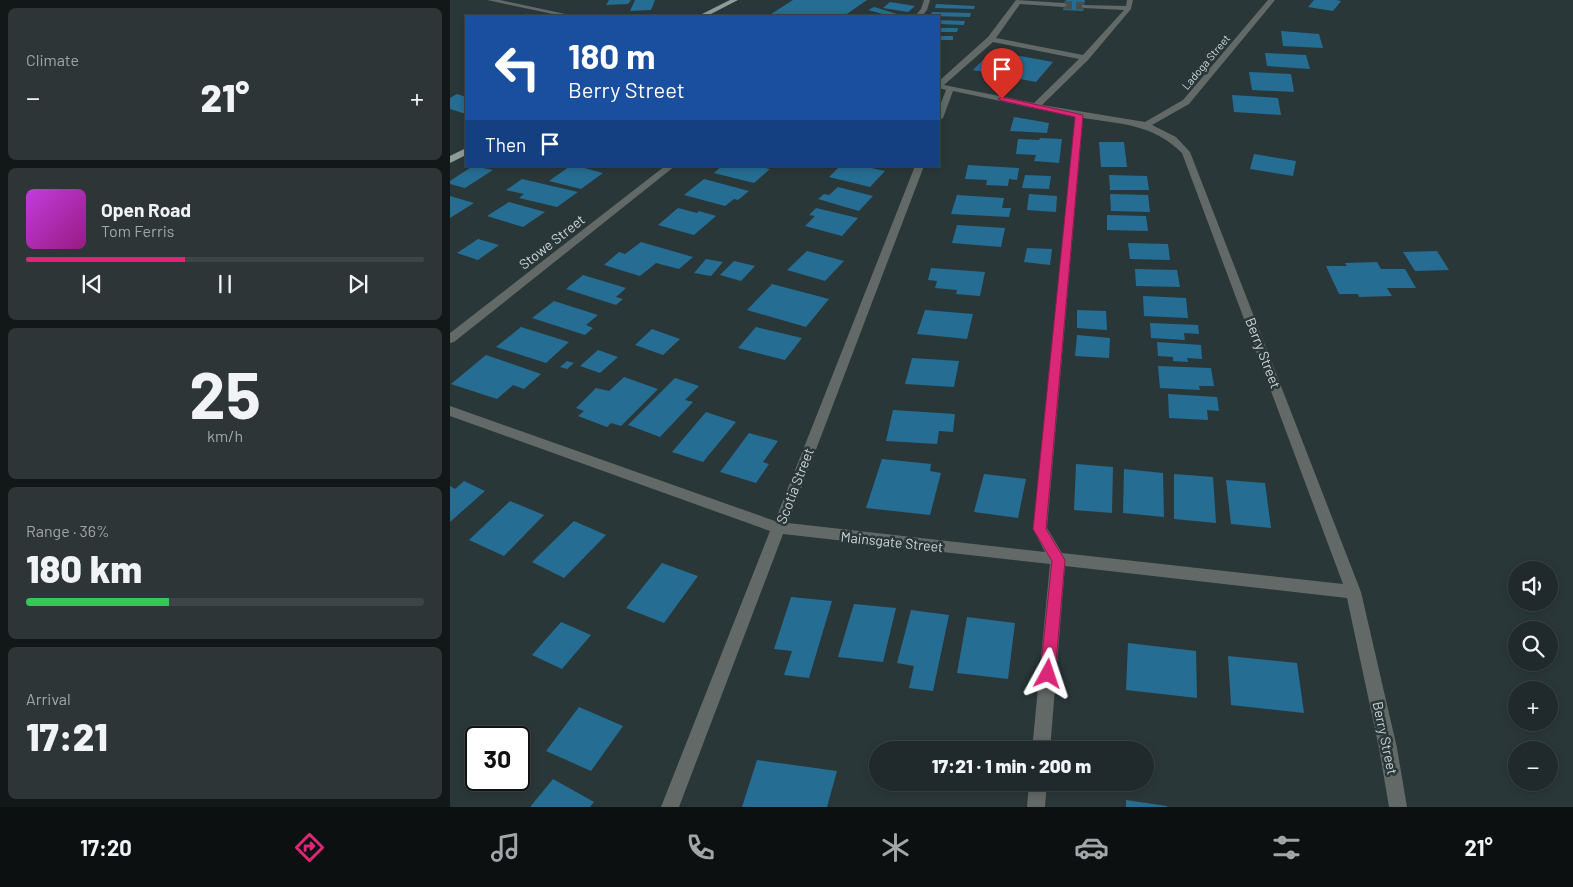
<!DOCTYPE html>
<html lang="en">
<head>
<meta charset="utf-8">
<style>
  body { margin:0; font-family:Barlow,sans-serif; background:#2d3537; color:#f1f3f6; height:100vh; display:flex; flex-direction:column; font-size:19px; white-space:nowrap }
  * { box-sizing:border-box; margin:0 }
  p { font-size:16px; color:#a2a6a9 }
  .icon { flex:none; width:28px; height:28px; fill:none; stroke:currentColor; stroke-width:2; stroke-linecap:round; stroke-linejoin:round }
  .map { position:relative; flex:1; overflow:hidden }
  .panel { display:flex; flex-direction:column; gap:8px; padding:8px; background:#121718; width:450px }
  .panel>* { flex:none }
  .banner { position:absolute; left:15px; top:15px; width:475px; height:152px; border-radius:0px; box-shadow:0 2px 8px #0003,0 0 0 1px #3d4547; background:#1a4fa0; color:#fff; overflow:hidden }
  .fabs { position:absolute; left:1058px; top:561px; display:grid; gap:10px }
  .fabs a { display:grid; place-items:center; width:50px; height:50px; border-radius:50%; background:#20292b; box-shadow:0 2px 8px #0003,0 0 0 1px #3d4547; font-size:25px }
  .speed { position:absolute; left:15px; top:726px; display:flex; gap:10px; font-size:25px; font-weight:700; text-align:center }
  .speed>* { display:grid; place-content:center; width:65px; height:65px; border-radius:50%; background:#20292b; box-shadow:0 2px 8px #0003,0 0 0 1px #3d4547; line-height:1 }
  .speed .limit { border:2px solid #111; border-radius:8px; background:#fff; color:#111 }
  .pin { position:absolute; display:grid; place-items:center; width:42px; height:42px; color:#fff; margin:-51px -21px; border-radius:50% 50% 50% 0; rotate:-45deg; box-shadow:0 0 5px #0007 }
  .pin .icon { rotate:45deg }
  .me { position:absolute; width:55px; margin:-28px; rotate:5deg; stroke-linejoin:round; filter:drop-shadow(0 0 4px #0008) }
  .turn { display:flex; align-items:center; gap:18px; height:105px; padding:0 20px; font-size:22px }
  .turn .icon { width:65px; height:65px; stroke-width:2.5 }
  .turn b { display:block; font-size:35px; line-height:42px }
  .then { display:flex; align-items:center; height:48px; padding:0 20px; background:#0003; gap:10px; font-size:19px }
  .big { font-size:38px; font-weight:800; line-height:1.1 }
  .panel .tile { flex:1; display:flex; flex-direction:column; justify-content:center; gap:8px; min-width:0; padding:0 18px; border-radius:8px; background:#2d3537 }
  .panel .dial { align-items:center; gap:0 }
  .dial b { font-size:65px; line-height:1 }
  .song { display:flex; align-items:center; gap:15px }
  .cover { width:60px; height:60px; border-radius:8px; background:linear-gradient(135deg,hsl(290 70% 55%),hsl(310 70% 35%)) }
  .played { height:5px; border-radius:2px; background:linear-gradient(90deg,#db2777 40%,#3d4547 40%) }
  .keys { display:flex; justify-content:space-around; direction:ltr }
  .heat { display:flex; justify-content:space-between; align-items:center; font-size:28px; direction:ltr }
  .charge { height:8px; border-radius:4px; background:linear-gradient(90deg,#34c759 36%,#3d4547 0) }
  .trip { position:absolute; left:419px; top:741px; width:285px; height:50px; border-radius:25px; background:#20292b; box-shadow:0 2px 8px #0003,0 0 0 1px #3d4547; font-weight:800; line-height:50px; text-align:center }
  .menu { display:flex; height:80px; justify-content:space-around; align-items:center; background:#0d1011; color:#a2a6a9 }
  .menu .icon { width:35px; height:35px }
  .menu .on { color:#db2777 }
  .menu b { font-size:22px; color:#f1f3f6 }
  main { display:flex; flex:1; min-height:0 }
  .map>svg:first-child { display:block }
  .building { fill:#266d93 }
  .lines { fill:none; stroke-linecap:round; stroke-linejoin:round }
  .minor-tunnel { stroke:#434f51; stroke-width:8; stroke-dasharray:8 4; stroke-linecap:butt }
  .minor { fill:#636966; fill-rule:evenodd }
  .major { fill:#909c97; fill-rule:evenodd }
  .route { fill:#db2777; stroke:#8e194d }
  .labels { text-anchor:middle; stroke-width:5; stroke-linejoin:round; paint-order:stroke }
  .far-street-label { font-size:11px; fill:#ced6d7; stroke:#2a3739 }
  .street-label { font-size:14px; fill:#ced6d7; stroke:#2a3739 }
</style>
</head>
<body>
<main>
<section class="panel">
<div class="tile"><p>Climate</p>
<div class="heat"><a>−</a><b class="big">21°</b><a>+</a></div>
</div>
<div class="tile">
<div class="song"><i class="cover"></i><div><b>Open Road</b><p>Tom Ferris</p></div></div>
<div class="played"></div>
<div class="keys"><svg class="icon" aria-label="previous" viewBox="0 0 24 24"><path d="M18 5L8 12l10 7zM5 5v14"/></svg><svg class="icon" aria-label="pause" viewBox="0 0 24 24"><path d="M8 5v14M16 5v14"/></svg><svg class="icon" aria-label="next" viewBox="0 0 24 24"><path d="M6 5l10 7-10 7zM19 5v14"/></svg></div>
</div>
<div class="tile dial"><b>25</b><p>km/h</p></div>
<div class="tile"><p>Range · 36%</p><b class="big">180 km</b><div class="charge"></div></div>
<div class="tile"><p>Arrival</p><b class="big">17:21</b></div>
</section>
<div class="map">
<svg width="1123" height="807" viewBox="0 0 1123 807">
  <rect width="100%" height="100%" fill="#2a3739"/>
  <path class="building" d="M159,0H181L178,4L156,5Z
    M185,0H205L201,10L180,11Z
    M343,0H417L394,16L380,14L377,16H318Z
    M616,0H635L633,11L613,10Z
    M864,0H886L891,1L883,11L858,7Z
    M440,2L465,6L458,12L433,8Z
    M486,4L525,6L524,9L485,8Z
    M424,7L454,16H440L418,10Z
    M482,12L521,13L520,17L480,16Z
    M489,20L515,21L514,25L489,24Z
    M489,28H508L507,32H489Z
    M831,31L869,34L873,48L833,46Z
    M489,36H503V40H489Z
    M542,51L603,62L586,82L523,70Z
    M815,53L856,55L860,69L817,66Z
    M799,72L841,74L844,92L802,90Z
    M7,94L16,97V114L0,109V98Z
    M782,95L828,98L831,115L784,112Z
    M564,117L599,123L597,133L560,131Z
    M590,138L612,139L609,163L584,161L586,155L566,154L568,139L589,140Z
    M649,142H674L677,167H651Z
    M804,154L846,161L843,176L800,169Z
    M518,165L569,168L567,180L559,179L558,186L536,185L537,180L515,179Z
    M23,166L43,170L15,188L0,184V181Z
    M120,166H127L153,173L131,189L99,181Z
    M272,166H307L320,169L304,183L264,173Z
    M390,166H412L435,171L420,187L379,177Z
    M575,175L601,176L599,189L572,188Z
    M659,175L697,176L699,190H660Z
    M72,179L128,192L107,207L69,198L74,194L56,190Z
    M254,179L299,191L288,200L284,199L275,206L234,195Z
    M388,187L423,196L409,211L368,199L374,194L379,195Z
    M579,194L607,196L606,212L577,210Z
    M660,194L698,195L700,212L661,211Z
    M507,195L554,198L552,208H561L559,217L501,214Z
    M0,196L24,203L0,218Z
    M59,202L95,212L73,227L37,216Z
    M228,208L247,213L249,211L266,216L244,235L208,225Z
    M366,208L408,218L392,236L355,226L365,216L359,215Z
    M657,215L696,216L698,231L657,230Z
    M507,225L555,228L551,247L502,243Z
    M28,239L49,245L28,260L7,253Z
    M191,242L243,257L229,269L206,263L190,276L154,265L169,252L175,254Z
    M678,243L718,244L720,260L680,259Z
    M577,248L602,249L600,265L574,262Z
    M357,251L394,261L375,281L337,270Z
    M987,251L999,270L965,271L953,252Z
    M256,259L273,262L261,276L244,273Z
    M284,261L305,266L291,281L270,275Z
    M927,262L931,269H955L966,288H937L942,296L909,297L908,294H889L876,266H897L895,263Z
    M481,268L535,272L530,296L506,294L507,290L485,288L487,281L478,280Z
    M685,269L727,270L730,287L686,286Z
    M133,275L176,288L166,297L173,299L166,305L116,289Z
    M322,284L379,299L356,327L297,310Z
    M693,296L736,298L738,318L694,316Z
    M104,301L148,315L136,325L143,328L135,335L82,318Z
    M475,310L523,314L517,339L467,334Z
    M627,310L656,311L657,330L627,328Z
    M700,323L748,325L749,334L734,333L735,340L701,338Z
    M71,327L119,342L96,363L46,347Z
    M306,327L352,338L335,360L288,348Z
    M202,329L230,339L213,355L185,345Z
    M627,335L660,338L659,358L625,356Z
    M707,342L751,345L752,359L737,358L738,362L723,361V357L708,356Z
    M148,350L168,357L150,373L130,366Z
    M36,355L91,374L74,389L63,385L47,399L1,384Z
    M462,358L509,361L504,387L455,384Z
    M117,361L124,363L117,369L110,367Z
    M708,366L761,368L764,386H749L750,390L710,388Z
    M174,377L208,389L171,426L161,423L157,427L128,416L134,411L126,408L146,388L159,391Z
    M225,378L249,386L235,400L243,402L210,437L178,425Z
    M718,394L767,397L769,411L757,410L758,420L719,418Z
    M443,410L505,414L503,432L489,431L487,444L436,441Z
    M256,412L286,422L253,462L222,452Z
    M299,433L328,441L313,462L319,464L306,483L270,472Z
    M432,459L481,464L480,471L491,473L480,515L416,508Z
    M626,464L663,467L662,513L624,510Z
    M674,469L713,473L714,517L673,513Z
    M534,474L576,479L568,518L524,512Z
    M724,474L763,477L766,523L724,519Z
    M776,480L815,483L821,528L781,524Z
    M14,481L35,491L0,522V486L5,489Z
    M60,501L94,515L54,556L19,540Z
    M124,521L156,535L114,578L82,562Z
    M212,563L248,576L214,623L176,608Z
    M341,597L382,601L359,678L334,675L342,651L324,649Z
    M404,604L446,608L433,662L388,657Z
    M461,610L499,615L483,691L459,688L464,666L447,663Z
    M517,617L565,623L558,679L507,673Z
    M111,622L141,635L112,669L82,655Z
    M678,643L746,651L747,698L676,690Z
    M778,656L847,663L854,713L781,705Z
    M129,707L173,726L141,771L96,751Z
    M307,760L387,771L377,807H292Z
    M103,779L144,802L140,807H80Z
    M676,800L717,806V807H676Z"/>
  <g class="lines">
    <path class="minor-tunnel" d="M614,5L634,6"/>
    <path class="minor" d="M37,0H50L125,16H112Z
      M474,0H480L477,10L472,16H465L471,9Z
      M566,0L614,3L617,5L614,7L570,4L546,38L633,55L674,10L634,8L632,7V5L676,6L677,0H683L681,9L638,60L592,105L695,122L733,100L818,0H825L739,104L702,125L726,137L740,152L911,592L947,748L957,807H939L929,748L897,598L615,566L600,750H582L600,564L333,534L229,807H211L320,531L0,416V406L325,521L465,166H474L338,523L595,552L583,529L625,117L503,91L493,118L489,120V108L496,90L489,88V81L538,37ZM543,42L629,59L584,103L494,85ZM633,118C671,124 703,124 732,153L893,584L612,553L597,528Z
      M215,166H225L4,342L0,343V333Z
      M579,782H597L595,807H577Z"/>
    <path class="major" d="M280,0H288L257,16H248Z
      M16,148V155L0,163V156Z"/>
  </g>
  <path class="route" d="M552,97L633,115L596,529L615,560L605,674L603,679L598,681L593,679L590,674L602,561L583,529L625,117L549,100L548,99Z"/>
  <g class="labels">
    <g class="far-street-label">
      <text transform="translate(756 62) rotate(-50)" y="4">Ladoga Street</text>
    </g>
    <g class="street-label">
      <text transform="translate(102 242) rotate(-38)" y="5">Stowe Street</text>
      <text transform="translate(813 353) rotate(69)" y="5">Berry Street</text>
      <text transform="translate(345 486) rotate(-69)" y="5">Scotia Street</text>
      <text transform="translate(442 542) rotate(6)" y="5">Mainsgate Street</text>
      <text transform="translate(935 738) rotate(78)" y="5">Berry Street</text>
    </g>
  </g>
</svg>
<div class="fabs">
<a><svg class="icon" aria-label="sound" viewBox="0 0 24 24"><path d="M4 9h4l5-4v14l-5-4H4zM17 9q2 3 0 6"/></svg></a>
<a><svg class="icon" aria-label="search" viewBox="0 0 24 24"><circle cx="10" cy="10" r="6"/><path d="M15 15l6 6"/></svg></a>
<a>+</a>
<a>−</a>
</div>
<div class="speed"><div class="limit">30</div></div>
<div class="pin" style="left:552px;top:99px;background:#d93025"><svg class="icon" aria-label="arrive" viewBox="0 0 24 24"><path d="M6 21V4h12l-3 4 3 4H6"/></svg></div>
<svg class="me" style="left:598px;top:674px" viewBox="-20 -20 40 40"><path d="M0-17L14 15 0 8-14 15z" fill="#db2777" stroke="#fff" stroke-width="4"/></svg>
<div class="trip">17:21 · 1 min · 200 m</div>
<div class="banner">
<div class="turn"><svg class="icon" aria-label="left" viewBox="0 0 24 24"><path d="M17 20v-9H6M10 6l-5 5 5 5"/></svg><div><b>180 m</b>Berry Street</div></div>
<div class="then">Then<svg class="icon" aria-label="arrive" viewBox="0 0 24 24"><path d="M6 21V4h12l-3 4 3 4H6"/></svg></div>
</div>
</div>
</main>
<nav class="menu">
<b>17:20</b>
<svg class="icon on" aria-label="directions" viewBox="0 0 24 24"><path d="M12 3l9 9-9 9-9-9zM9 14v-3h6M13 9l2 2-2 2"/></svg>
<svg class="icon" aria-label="music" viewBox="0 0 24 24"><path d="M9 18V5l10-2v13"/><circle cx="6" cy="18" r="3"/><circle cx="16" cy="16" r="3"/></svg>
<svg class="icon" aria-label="phone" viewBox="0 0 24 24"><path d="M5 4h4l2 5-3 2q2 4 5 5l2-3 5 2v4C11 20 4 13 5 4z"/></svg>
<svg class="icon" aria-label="climate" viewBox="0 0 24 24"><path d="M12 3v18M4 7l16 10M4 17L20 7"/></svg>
<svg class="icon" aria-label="car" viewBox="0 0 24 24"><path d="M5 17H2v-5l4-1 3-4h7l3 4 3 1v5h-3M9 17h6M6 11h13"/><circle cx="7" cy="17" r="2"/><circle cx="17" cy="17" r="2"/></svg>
<svg class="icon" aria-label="filters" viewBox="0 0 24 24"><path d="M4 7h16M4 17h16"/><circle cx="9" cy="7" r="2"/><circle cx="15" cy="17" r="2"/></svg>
<b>21°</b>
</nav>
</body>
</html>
